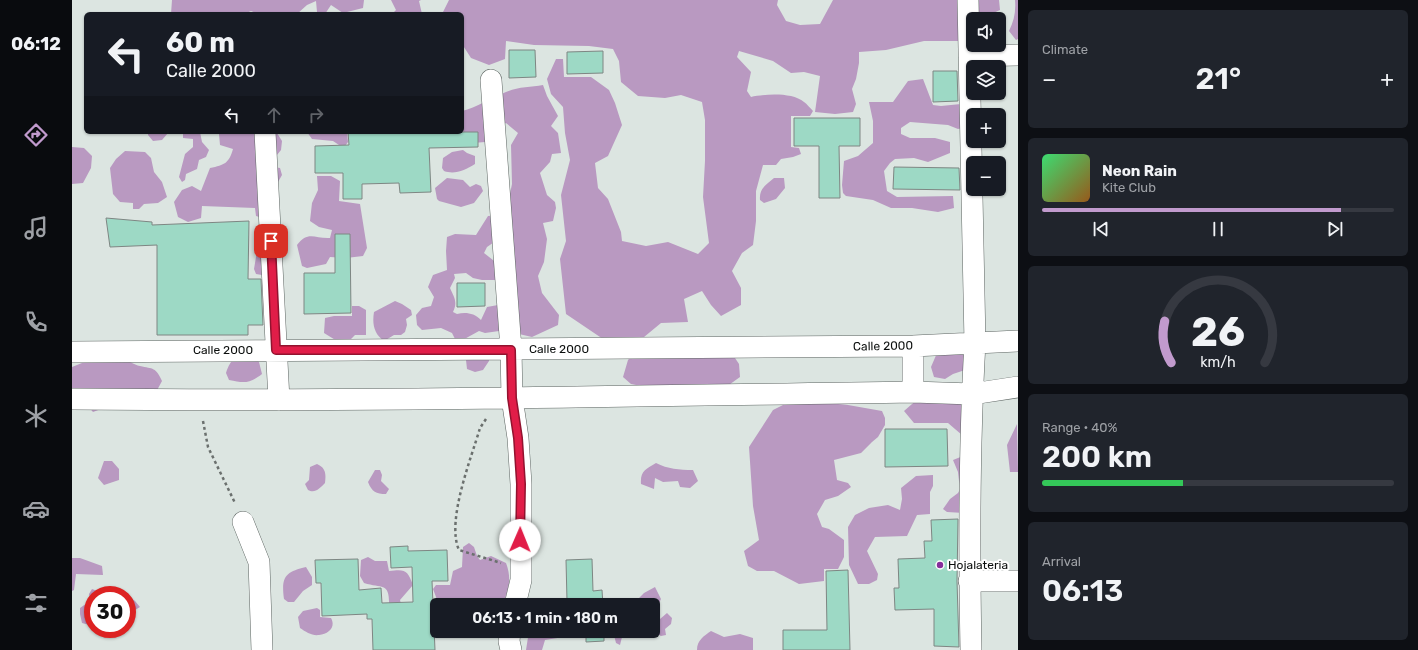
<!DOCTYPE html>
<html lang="en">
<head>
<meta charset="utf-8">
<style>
  body { margin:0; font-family:Rubik,sans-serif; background:#20242c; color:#f1f3f6; height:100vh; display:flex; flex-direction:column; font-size:15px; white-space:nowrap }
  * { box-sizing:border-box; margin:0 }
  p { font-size:13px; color:#9ea1a6 }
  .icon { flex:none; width:22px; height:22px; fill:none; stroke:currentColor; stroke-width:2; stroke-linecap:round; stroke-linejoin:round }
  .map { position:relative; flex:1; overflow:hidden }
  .drawer { display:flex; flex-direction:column; gap:10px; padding:10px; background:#0d0f14; width:400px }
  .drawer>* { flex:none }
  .banner { position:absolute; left:12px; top:12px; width:380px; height:122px; border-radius:6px; box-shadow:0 1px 3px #0004; background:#171b24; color:#f1f3f6; overflow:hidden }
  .controls { position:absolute; left:894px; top:12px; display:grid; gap:8px }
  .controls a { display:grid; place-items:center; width:40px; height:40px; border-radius:6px; background:#171b24; box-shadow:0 1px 3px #0004; font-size:20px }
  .speed { position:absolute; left:12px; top:586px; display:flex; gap:8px; font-size:20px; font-weight:700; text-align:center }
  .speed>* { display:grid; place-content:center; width:52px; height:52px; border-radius:50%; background:#171b24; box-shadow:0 1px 3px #0004; line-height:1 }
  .speed .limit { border:6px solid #d22; background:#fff; color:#111 }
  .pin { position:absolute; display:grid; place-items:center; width:34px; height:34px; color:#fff; margin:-17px; border-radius:8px; box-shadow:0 2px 6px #0006 }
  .me { position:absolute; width:44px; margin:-22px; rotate:1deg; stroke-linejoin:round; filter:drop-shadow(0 0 3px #0008) }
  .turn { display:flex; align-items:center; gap:14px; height:84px; padding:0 16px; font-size:18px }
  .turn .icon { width:52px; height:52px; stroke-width:2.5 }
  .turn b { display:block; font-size:28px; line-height:34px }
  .lanes { display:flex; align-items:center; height:38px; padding:0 16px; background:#0003; justify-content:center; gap:20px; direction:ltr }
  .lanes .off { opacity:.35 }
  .big { font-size:30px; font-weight:600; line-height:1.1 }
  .drawer .widget { flex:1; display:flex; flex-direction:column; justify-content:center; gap:6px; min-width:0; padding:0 14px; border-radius:6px; background:#20242c }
  .drawer .dial { align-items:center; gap:0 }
  .dial svg { height:104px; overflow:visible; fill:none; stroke:#363941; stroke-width:7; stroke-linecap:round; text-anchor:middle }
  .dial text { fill:#f1f3f6; stroke:none }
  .song { display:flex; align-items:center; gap:12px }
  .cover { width:48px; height:48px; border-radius:6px; background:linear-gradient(135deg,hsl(140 70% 55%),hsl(30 70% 35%)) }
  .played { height:4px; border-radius:2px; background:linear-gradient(90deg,#c19acd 85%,#363941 85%) }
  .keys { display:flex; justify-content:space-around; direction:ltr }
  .heat { display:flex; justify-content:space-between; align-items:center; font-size:22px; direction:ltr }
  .charge { height:6px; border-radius:3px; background:linear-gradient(90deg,#34c759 40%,#363941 0) }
  .trip { position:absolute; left:358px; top:598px; width:230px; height:40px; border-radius:6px; background:#171b24; box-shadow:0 1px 3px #0004; font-weight:600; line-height:40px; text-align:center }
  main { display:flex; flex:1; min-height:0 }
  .tabs { display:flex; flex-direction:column; width:72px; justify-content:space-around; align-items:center; background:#090b0e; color:#9ea1a6 }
  .tabs .icon { width:28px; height:28px }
  .tabs .current { color:#c19acd }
  .tabs b { font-size:18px; color:#f1f3f6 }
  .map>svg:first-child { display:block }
  .forest { fill:#b999c1 }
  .building { fill:#9dd9c5; stroke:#7e8683 }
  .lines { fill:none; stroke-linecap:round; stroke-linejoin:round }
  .minor-casing { stroke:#5d6562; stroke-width:22 }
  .path { stroke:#6b706e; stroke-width:2.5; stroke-dasharray:3 3; stroke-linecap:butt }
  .minor { stroke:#fff; stroke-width:21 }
  .route-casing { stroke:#92132f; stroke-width:10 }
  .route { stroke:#e11d48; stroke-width:7 }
  .poi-dot { fill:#862e9b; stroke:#fff; stroke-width:1.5 }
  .labels { text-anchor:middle; stroke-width:4; stroke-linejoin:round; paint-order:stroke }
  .street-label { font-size:12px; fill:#0b0e0d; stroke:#fff }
  .poi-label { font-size:12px; fill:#0b0e0d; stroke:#fff; text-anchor:start }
</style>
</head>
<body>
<main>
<nav class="tabs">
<b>06:12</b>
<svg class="icon current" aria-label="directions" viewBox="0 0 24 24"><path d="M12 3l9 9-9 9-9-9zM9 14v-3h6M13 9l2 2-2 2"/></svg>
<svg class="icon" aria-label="music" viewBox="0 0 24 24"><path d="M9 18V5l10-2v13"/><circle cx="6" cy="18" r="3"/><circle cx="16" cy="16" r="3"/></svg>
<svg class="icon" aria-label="phone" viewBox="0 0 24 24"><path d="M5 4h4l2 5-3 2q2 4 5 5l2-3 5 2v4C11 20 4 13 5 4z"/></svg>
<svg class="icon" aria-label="climate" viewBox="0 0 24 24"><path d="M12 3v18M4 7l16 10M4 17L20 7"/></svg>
<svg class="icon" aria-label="car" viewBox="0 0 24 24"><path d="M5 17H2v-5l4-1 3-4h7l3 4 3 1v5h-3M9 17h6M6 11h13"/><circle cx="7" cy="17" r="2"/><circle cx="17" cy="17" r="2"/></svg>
<svg class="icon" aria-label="filters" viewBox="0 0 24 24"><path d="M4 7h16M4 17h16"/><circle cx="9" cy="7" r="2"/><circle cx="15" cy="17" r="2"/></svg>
</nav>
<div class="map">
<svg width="946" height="650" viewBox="0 0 946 650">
  <rect width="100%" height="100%" fill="#dce5e1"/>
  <path class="forest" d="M100,0H292L291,8L271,13L259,5L253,14H247L245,12L244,1L235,5L225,14H187L179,11L172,14H99Z
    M319,0H349L347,1L350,14H320L324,10Z
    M377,0H706L705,5L714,21L728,25L748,24L761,0H927L928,10L908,19H901L895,41H852L814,50L787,52V63L784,79L780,89L784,104L781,112L763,114L743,112L748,76L732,72L719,73L701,61L667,51L665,57L679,72L675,91L679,97C693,94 720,92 732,102C735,104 738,108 741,111L738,116H719V147L727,148L729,154L721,157L709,159L704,165H691L684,191V221L681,245L670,253L660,271L669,288V305L649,316L639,305L630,291L612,299L616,322L589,323L566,342L531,339L494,314L488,259L494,241L489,195L498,160L493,133L491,107L479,94L475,79L484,59H491L492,77H519L537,90L543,103L550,125L536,156L523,163L526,188L536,199L549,232L550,241L574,246L596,242L626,254L637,243L631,197L633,161V120L630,102L609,95L593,98L566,96L549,82L547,61L541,49L517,46L462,45L434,41L433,59L417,65L399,58L390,44V14H370Z
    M943,0H946V39L944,40L937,31C942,21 944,12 943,0Z
    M851,79L861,105L869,106L889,104L896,127L886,129L876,125L838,122L829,128V134L838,138H863L878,142V153L856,162L842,158L823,159L818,163L812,171L815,191L825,197L881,196L882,208L866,212L840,208H819L801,200L774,196L771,193L770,185L772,161L786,156L801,143V121L797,102H821L836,81Z
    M471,85L475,96L486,116L479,126L486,133L489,153L480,154L478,162L468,173L475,195L483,202L484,208L481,221L471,223L475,239L472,262L466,276L470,293L487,315L486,325L460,337L447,334L432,223L440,184L439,145L446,133L434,123L421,131L418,137L413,142L401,143L390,131V111C404,108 420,97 434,92C445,87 459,87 471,85Z
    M76,132H95L96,133L90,140L81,141L76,135Z
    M111,132H128L130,142L137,150L134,157L127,160L125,169L114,174L113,180L110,182L107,177L113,154L121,147V139L111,138Z
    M149,132H199L205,133L210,141L209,150L196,166L208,168L210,175L206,182L194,219L184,216L183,208L130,206L129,218L116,222L106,217L102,202L110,190L120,186L129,191L138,168C153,165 157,163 161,149L148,145L147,134Z
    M235,132H275L276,142L273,146L267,145L261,141L240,139Z
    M0,147L12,148L20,156L19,168L11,183L0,184Z
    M391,150L395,153L403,156V164C393,170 383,175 372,171L370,168L371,158L380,152Z
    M53,151L73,152L79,158L82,172L90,182L95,197L86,203L72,204L67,209H61V203L48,202L41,194L38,168L44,159Z
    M245,176H259L268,181L267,201L288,204L295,248L291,256L274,258L258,257L254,264L235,268L230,266L225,245C236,230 243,239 258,238L260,230L247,227L238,221L240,203L246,190Z
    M375,178L391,180L398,187L404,184L409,186L411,191L402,203L389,207L367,201L365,199L363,188Z
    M702,178H712L713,188L704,199L692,203L688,200C687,188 694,185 702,178Z
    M427,215L431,236L415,247L412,253L426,264L423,280H410L401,278L394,273L382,274L383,278L378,288C382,297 386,302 381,312L385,314C394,312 402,313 409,320L415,307L426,305L434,330L413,333L407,331L387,342L384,341L380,333L369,328L350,330L345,325L344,315L350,308L359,306L362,297L356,287L361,275L375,270L374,251L375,237L383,234L404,235L416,216Z
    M197,237L190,275L184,274L182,269L187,239Z
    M323,301L330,304L339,310L340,315L334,319L335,325L333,332L329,335H322L312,341C302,334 300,324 302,312Z
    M280,306H287L294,310V335H283L277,341H265L252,333L253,318L262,316H280Z
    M892,337L896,369L881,374L873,379L862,377L859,367L865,353Z
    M641,341L663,358L667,364L668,377L654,387L594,391L559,384L551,377L556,360L571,343Z
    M419,348L417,361L411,370L403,372L395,369L394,360Z
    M179,353L187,362L190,374C177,384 172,383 157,380L154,373C159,358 164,356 179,353Z
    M50,357C55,360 62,365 68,366C81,369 84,367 90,381L83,394L37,406L21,412L6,395L0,394V367L15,361Z
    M861,389L888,401L891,409L890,435L876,423H842L832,411L840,404Z
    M747,402L776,405L810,411L813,418V425L806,437L800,442L789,453L762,460L765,480L776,483L779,487L766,496L753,500L745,514L750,527L757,529L772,540V557L766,569H752V581L727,584L702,571H685L676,566L672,551L687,540L681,506L677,447L701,410L713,404Z
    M945,424L946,472H938L935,445Z
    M896,454L892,513L875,512L871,509L878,499L886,493L889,487L887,481L886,472L881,460Z
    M32,461H40L47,469V480L32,485L26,478Z
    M584,463C596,469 607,470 621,470L626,481L618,488L608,487L606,481L591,482L583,478L582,489L569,484C568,471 574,469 584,463Z
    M245,464C254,468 254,474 253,483C248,488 243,494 236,490L233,484L237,480L238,467Z
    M303,470H308L310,475L309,481L317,489L314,494C304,494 300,492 296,482Z
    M861,475V486L858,492V514L845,515L835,536L803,537L795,551L806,574L805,580L797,584H786L777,565L776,527L783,515L797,508L816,505L828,510L830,499L829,488L844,476Z
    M397,543L402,547L405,556L408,560L419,556L434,563C440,579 437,590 430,605H367L361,589L364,585H378L381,571L390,567L391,547Z
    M296,557L303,561H315L317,571C334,569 335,570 341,585L328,600L330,607L317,608C318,581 311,589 292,583L288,576L289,560Z
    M0,558H8L30,566L31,575L4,574L2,590L0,591Z
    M234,567L240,577V585L231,591L222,602H216L212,599C209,577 213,572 234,567Z
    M583,587L589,599L583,611L581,612V605H560L572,593Z
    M20,589L28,592L31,595H21V626L10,623L8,614V608L18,601L17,594Z
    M54,594L63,601L68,607L63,610L55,613V595H49Z
    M245,608L248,610V617L259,618C264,627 257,634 247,635C240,636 234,632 228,628L226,617L231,611Z
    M595,613L600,618L599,624L593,629L594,635L589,636L580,631L581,616L583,615L588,619Z
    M376,631H414L413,634C400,638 389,635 376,631Z
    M457,631H499L498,636L473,640L470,650H454Z
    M541,631H570L565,637H550L548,645L544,643Z
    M639,631L652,637L668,634L681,638V650H625C625,640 632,636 639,631Z"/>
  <path class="building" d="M437,50H463L464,77L437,78Z
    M531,51V73L495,74V52Z
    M861,71H885L886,101L861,102Z
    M722,118H788V146H767L768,198H747V146H722Z
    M276,132H406V147L357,148L359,192L328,193L327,183L290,184V199H271V173H243V146L277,145Z
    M822,167L887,168L888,190L821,189Z
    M34,218L80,222V225L177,221L176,279H189L191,325H176V335H85V245L38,247Z
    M263,234H278L279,313L232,314V273H263Z
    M385,283H413V306L385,307Z
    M813,429H875L876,466L813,467Z
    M886,519L885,581L887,647L862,646V609L823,610L822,588H827L826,559L853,558L852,541H860L859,520Z
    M336,546V551L375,550L376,581H360L363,650H301L300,619H295V614L250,616L249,583H244L243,560L286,559L287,590L309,588L310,603L341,602L340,567L319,568L318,547Z
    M520,559L521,591L530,590L531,605H513V601H495L494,560Z
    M776,570L778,650H711V630H755L754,571Z
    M514,631H532V641L514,642Z"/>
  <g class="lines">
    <g class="minor-casing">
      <path id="minor" d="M896,0L903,343C897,445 897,548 899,650
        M897,56L946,55
        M419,80L439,349L440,398L446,438L449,484V580L443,605
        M193,132L207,400
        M0,352L841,346L946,341
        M841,392V346
        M0,399C280,402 561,396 841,392L900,394L946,387
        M171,522L187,562L190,650
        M897,581H946
        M438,631L437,641L439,650"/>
    </g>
    <path class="path" d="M414,419L408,428C399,459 374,521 387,550L429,563
      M131,421L136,447L163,503"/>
    <use href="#minor" class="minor"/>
  </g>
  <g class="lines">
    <g class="route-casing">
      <path id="route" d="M199,241L204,350H439L440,398L446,438L449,484L448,540"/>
    </g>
    <use href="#route" class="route"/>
  </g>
  <circle class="poi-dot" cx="868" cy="565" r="4"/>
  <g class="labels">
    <g class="street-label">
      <text transform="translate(811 346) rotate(-1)" y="4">Calle 2000</text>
      <text x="487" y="353">Calle 2000</text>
      <text x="151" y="354">Calle 2000</text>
    </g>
    <g class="poi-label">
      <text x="876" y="569">Hojalateria</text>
    </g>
  </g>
</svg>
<div class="controls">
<a><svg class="icon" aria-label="sound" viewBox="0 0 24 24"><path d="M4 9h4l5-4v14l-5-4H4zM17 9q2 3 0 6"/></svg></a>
<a><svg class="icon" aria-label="layers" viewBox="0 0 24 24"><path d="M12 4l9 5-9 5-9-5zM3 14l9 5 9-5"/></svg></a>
<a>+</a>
<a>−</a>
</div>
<div class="speed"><div class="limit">30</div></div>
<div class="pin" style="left:199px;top:241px;background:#d93025"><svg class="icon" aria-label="arrive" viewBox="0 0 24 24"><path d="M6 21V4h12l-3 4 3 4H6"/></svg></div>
<svg class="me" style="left:448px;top:540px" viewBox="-20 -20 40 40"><circle r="19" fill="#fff"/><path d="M0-13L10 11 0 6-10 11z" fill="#e11d48"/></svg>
<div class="trip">06:13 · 1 min · 180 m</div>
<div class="banner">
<div class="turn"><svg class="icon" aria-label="left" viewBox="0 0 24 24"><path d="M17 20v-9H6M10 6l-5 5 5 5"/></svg><div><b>60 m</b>Calle 2000</div></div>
<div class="lanes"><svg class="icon" aria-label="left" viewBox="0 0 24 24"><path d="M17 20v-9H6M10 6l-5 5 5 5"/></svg><svg class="icon off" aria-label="ahead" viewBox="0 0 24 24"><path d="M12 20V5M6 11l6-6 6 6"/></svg><svg class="icon off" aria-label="right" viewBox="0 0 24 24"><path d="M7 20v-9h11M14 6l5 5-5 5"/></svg></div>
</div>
</div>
<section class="drawer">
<div class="widget"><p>Climate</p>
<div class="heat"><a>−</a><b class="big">21°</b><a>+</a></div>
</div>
<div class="widget">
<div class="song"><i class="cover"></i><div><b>Neon Rain</b><p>Kite Club</p></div></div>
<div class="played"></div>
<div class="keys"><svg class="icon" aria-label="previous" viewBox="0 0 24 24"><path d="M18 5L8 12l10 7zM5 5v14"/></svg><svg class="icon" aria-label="pause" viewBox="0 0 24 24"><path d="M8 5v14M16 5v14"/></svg><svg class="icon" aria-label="next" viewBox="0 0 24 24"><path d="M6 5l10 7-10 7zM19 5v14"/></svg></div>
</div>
<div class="widget dial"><svg viewBox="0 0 100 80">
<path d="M14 69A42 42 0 1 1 86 69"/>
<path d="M14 69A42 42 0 0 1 9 37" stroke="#c19acd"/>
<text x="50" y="56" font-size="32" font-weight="700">26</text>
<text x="50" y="72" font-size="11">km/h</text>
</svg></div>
<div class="widget"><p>Range · 40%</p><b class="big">200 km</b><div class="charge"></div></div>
<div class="widget"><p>Arrival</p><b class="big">06:13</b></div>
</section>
</main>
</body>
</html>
